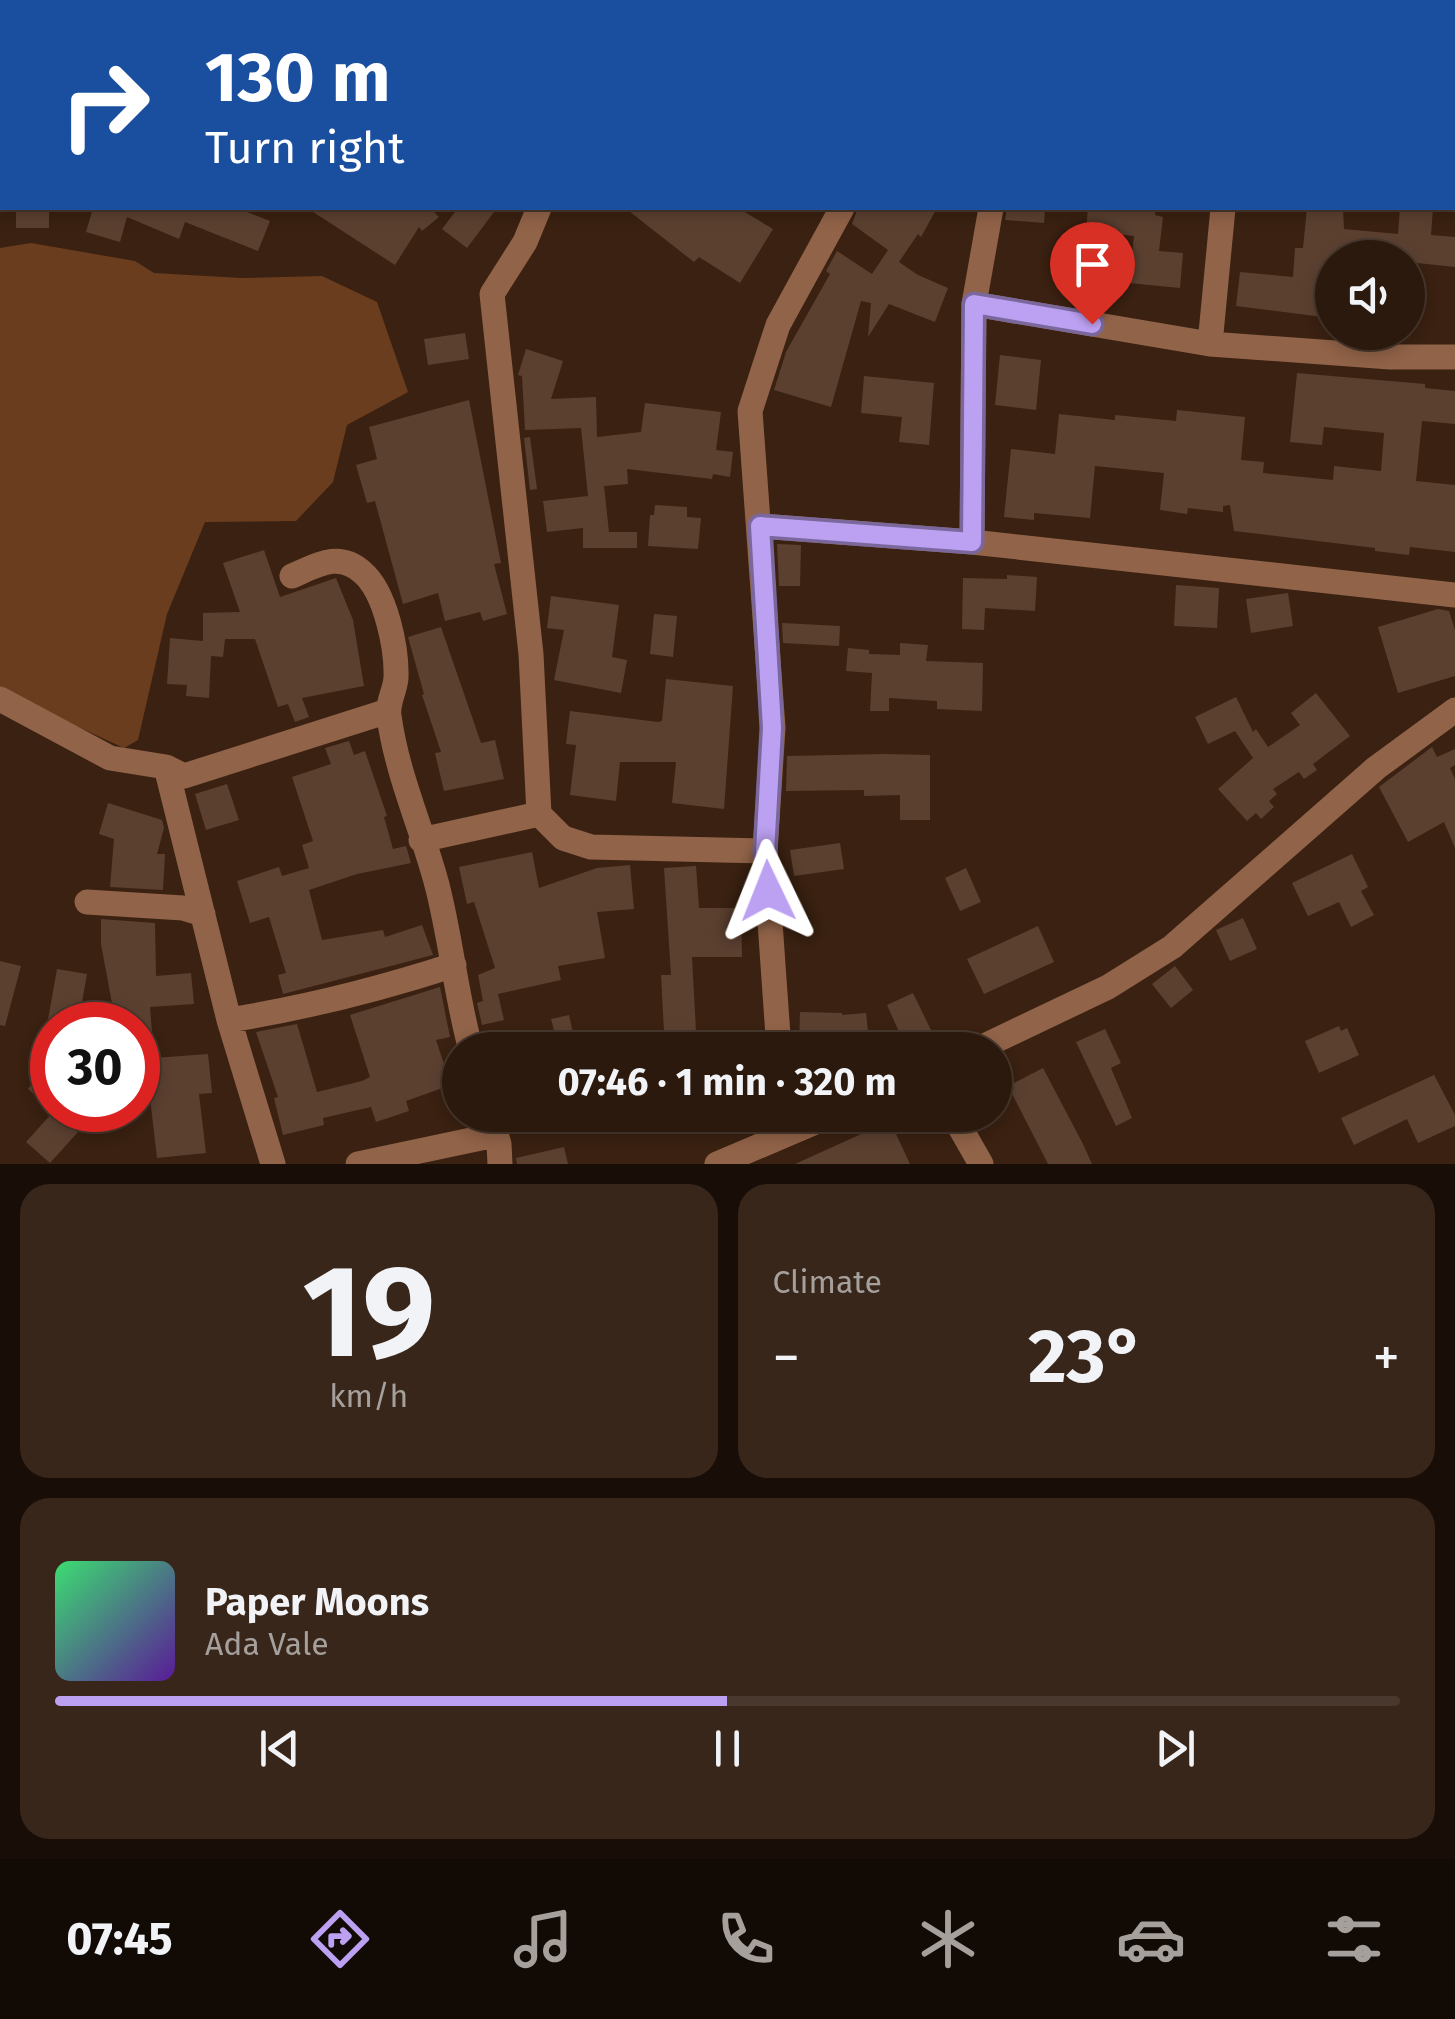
<!DOCTYPE html>
<html lang="en">
<head>
<meta charset="utf-8">
<style>
  body { margin:0; font-family:"Fira Sans",sans-serif; background:#38261b; color:#f1f3f6; height:100vh; display:flex; flex-direction:column; font-size:38px; white-space:nowrap }
  * { box-sizing:border-box; margin:0 }
  p { font-size:32px; color:#a6a09d }
  .icon { flex:none; width:55px; height:55px; fill:none; stroke:currentColor; stroke-width:2; stroke-linecap:round; stroke-linejoin:round }
  .map { position:relative; height:1164px; overflow:hidden }
  .details { display:flex; flex-direction:column; gap:20px; padding:20px; background:#180e07; flex:1 }
  .details>* { flex:none }
  .guide { position:absolute; left:0px; top:0px; width:1455px; height:210px; box-shadow:0 5px 15px #0003,0 0 0 2px #48382e; background:#1a4fa0; color:#fff; overflow:hidden }
  .fabs { position:absolute; left:1315px; top:240px; display:grid; gap:20px }
  .fabs a { display:grid; place-items:center; width:110px; height:110px; border-radius:50%; background:#2c190d; box-shadow:0 5px 15px #0003,0 0 0 2px #48382e; font-size:50px }
  .speed { position:absolute; left:30px; top:1002px; display:flex; gap:20px; font-size:50px; font-weight:700; text-align:center }
  .speed>* { display:grid; place-content:center; width:130px; height:130px; border-radius:50%; background:#2c190d; box-shadow:0 5px 15px #0003,0 0 0 2px #48382e; line-height:1 }
  .speed .limit { border:15px solid #d22; background:#fff; color:#111 }
  .pin { position:absolute; display:grid; place-items:center; width:85px; height:85px; color:#fff; margin:-102px -42px; border-radius:50% 50% 50% 0; rotate:-45deg; box-shadow:0 0 10px #0007 }
  .pin .icon { rotate:45deg }
  .me { position:absolute; width:110px; margin:-55px; rotate:358deg; stroke-linejoin:round; filter:drop-shadow(0 0 8px #0008) }
  .turn { display:flex; align-items:center; gap:35px; height:210px; padding:0 40px; font-size:45px }
  .turn .icon { width:130px; height:130px; stroke-width:2.5 }
  .turn b { display:block; font-size:70px; line-height:85px }
  .big { font-size:75px; font-weight:700; line-height:1.1 }
  .details .tile { flex:1; display:flex; flex-direction:column; justify-content:center; gap:15px; min-width:0; padding:0 35px; border-radius:30px; background:#38261b }
  .details .dial { align-items:center; gap:0 }
  .dial b { font-size:130px; line-height:1 }
  .song { display:flex; align-items:center; gap:30px }
  .cover { width:120px; height:120px; border-radius:15px; background:linear-gradient(135deg,hsl(140 70% 55%),hsl(270 70% 35%)) }
  .played { height:10px; border-radius:5px; background:linear-gradient(90deg,#bca0f2 50%,#48382e 50%) }
  .keys { display:flex; justify-content:space-around; direction:ltr }
  .heat { display:flex; justify-content:space-between; align-items:center; font-size:55px; direction:ltr }
  .details .tiles { flex:1; display:grid; gap:20px; grid-template-columns:1fr 1fr }
  .tile:last-child { grid-column:span 2 }
  .trip { position:absolute; left:442px; top:1032px; width:570px; height:100px; border-radius:50px; background:#2c190d; box-shadow:0 5px 15px #0003,0 0 0 2px #48382e; font-weight:700; line-height:100px; text-align:center }
  .dock { display:flex; height:160px; justify-content:space-around; align-items:center; background:#120a05; color:#a6a09d }
  .dock .icon { width:70px; height:70px }
  .dock .selected { color:#bca0f2 }
  .dock b { font-size:45px; color:#f1f3f6 }
  .map>svg:first-child { display:block }
  .green { fill:#6b3d1f }
  .building { fill:#5b4030 }
  .lines { fill:none; stroke-linecap:round; stroke-linejoin:round }
  .minor { stroke:#916348; stroke-width:25 }
  .route-casing { stroke:#7a689d; stroke-width:25 }
  .route { stroke:#bca0f2; stroke-width:18 }
</style>
</head>
<body>
<div class="map">
<svg width="1455" height="1164" viewBox="0 0 1455 1164">
  <rect width="100%" height="100%" fill="#3a2111"/>
  <path class="green" d="M31,243L135,261L154,273L241,278L322,276L377,302L408,392L347,425L333,482L296,521L205,522L167,614L138,740L124,748L0,691V248Z"/>
  <path class="building" d="M16,208H49V228H16Z
    M93,208H237L270,221L258,251L185,222L179,239L127,217L120,242L86,232Z
    M307,208H430L439,217L422,231L419,227L395,265Z
    M458,208H497L467,248L442,229Z
    M625,208H738L773,229L740,283L699,257L694,262Z
    M858,208H937L921,237L918,234L899,262L918,275L948,288L935,322L889,304L868,337L871,303L861,301L831,407L774,390L786,352L830,274L826,271L837,251L872,274L888,250L852,224Z
    M1007,208H1045L1044,223L1005,220Z
    M1088,208H1155V215L1163,217L1159,251L1183,253L1180,288L1129,283L1134,236L1086,231Z
    M1307,208H1343L1344,229L1398,234L1400,208H1433L1431,235L1455,237V267L1408,262L1404,254L1339,248L1338,258H1332V294L1325,293L1323,317L1236,306L1240,272L1293,277L1295,248H1303Z
    M465,333L469,359L428,365L424,339Z
    M526,349L563,361L551,399L596,397L597,437L641,432L645,403L721,412L716,450L733,452L730,477L713,474L712,479L627,469L628,484L604,486L609,532H637V548H583V528L547,532L543,501L588,496L581,428L525,430L522,376L518,375Z
    M1000,355L1041,360L1036,410L995,405Z
    M1297,373L1425,384V388L1455,391V424L1422,421L1416,481L1455,485V552L1410,547L1409,555L1375,551V548L1234,531L1230,505L1223,506V512L1188,508L1187,514L1160,510L1164,473L1095,466L1090,518L1034,513V520L1004,517L1011,449L1055,454L1059,414L1115,420V415L1176,421L1177,410L1245,417L1241,460L1264,462L1263,473L1333,480L1334,466L1381,471L1384,433L1324,427L1322,445L1290,442Z
    M864,376L934,383L929,445L899,442L902,417L861,413Z
    M469,400L501,563L494,564L507,614L483,621L480,612L445,621L438,593L403,604L375,501L367,503L356,465L377,459L369,427Z
    M530,437L537,489L530,490L524,438Z
    M655,505L687,507V517L701,518L698,549L648,546L650,515H654Z
    M777,544L801,545L800,586H779Z
    M264,550L280,597L336,578L353,620L364,686L302,698L309,717L295,722L288,704L278,707L255,639H225L223,657L211,656L209,698L186,696L187,685L167,684L170,638L203,641V613L240,612L223,563Z
    M1007,575L1037,577L1035,611L985,608L984,630L962,629L963,578L1007,579Z
    M1176,585L1219,588L1217,628L1174,626Z
    M1288,593L1293,626L1251,633L1246,599Z
    M551,596L619,605L612,657L627,660L621,693L554,680L564,630L547,628Z
    M1438,609L1449,611L1455,630V676L1398,693L1378,627Z
    M654,614L677,616L673,657L650,654Z
    M782,623L840,626L839,646L783,643Z
    M441,627L481,743L495,740L504,779L444,791L435,753L441,752L422,695L424,694L408,637Z
    M900,643L928,645L926,661L983,663L982,711L937,709V701L889,698V711H870L872,673L846,671L848,648L869,650V654L900,655Z
    M666,679L733,686L724,809L672,803L676,762H620L616,801L570,795L576,745L566,744L570,711L658,722L662,721Z
    M1316,693L1350,736L1313,764L1317,770L1304,779L1299,772L1273,789L1277,794L1269,801L1274,807L1261,819L1256,813L1247,821L1218,789L1253,758L1235,731L1208,744L1195,717L1236,697L1253,732L1256,729L1268,747L1300,725L1291,713Z
    M349,741L354,755L365,751L387,816L384,817L393,849L406,846L411,863L357,874L309,890L322,940L383,930L385,937L422,925L433,955L283,994L278,975L286,973L269,917L250,923L237,881L279,867L282,876L309,868L302,845L313,841L292,777L331,764L325,748Z
    M1432,747L1437,757L1455,749V765L1450,768L1455,779V848L1444,822L1408,842L1379,787Z
    M884,754L930,755V820H900V795L864,796V790L786,791L787,756Z
    M227,784L239,820L206,830L195,794Z
    M108,803L162,820L164,828L157,854H165L163,890L110,887L114,839L99,834Z
    M840,843L844,869L794,876L790,850Z
    M532,852L539,888L597,868L630,865L634,909L597,912L605,958L558,966L561,980L498,994L504,1020L482,1025L477,1003L483,1001L478,975L495,968L474,902L467,904L459,867Z
    M1352,854L1368,887L1361,891L1374,915L1351,927L1339,902L1308,916L1292,883Z
    M696,866L699,908H741L742,957H692L697,1050H665L661,975H671L664,868Z
    M966,868L981,902L960,911L945,878Z
    M1243,918L1257,949L1230,961L1216,930Z
    M101,919L155,923L156,976L191,973L194,1004L150,1007L154,1058L208,1054L212,1093L199,1094L206,1153L157,1158L150,1098L139,1099L138,1025H116L101,944Z
    M1038,926L1054,962L984,994L967,959Z
    M0,961L21,966L5,1026L0,1025Z
    M1175,966L1193,990L1171,1008L1152,984Z
    M57,969L87,974L78,1025H47Z
    M440,987L450,1037L436,1040L451,1085L406,1101L409,1111L376,1122L371,1107L323,1118L324,1125L283,1135L274,1098L278,1097L256,1032L297,1024L317,1092L362,1081L370,1077L350,1015Z
    M913,993L931,1030L904,1043L887,1005Z
    M800,1012L842,1013V1015L866,1013L870,1049L799,1048Z
    M569,1015L577,1050H559L551,1019Z
    M1339,1026L1341,1031L1347,1028L1359,1055L1319,1073L1305,1041Z
    M1105,1029L1121,1063L1111,1068L1132,1118L1116,1126L1076,1042Z
    M52,1059V1109L28,1089Z
    M1043,1068L1083,1144L1092,1164H1048L1008,1086Z
    M1434,1075L1455,1115V1126L1418,1143L1407,1119L1354,1145L1341,1118Z
    M54,1111L78,1132L50,1163L26,1142Z
    M890,1121L910,1164H795Z
    M564,1147L568,1164H517L516,1158Z"/>
  <g class="lines">
    <path class="minor" d="M633,0L635,2
      M436,2L439,0
      M944,2L945,0
      M1036,2L1037,0
      M1239,2V0
      M1452,121H1455
      M539,208L525,242L492,294L531,654L539,814L563,838L591,847L765,851
      M974,304L1210,344L1390,357H1455
      M1210,344L1223,208
      M760,526L972,542L1455,595
      M972,542L974,304L991,208
      M292,576C317,565 339,551 362,572C386,592 397,649 396,678C395,691 387,703 389,716C397,775 422,828 437,885C451,939 456,996 471,1050
      M0,699L110,758L166,767L184,776L388,711
      M166,767L229,1020L273,1164
      M421,840L539,814
      M87,902L183,908L203,914
      M229,1020C305,1008 380,989 454,965
      M779,1050L765,851L773,728L750,411L778,325L842,208
      M976,1050L1108,987L1172,947L1376,768L1455,710
      M490,1115L499,1144L500,1164
      M953,1115L981,1164
      M358,1164L495,1135
      M717,1164L832,1115"/>
  </g>
  <g class="lines">
    <g class="route-casing">
      <path id="route" d="M768,891L765,852L772,728L760,526L972,542L974,304L1092,324"/>
    </g>
    <use href="#route" class="route"/>
  </g>
</svg>
<div class="fabs">
<a><svg class="icon" aria-label="sound" viewBox="0 0 24 24"><path d="M4 9h4l5-4v14l-5-4H4zM17 9q2 3 0 6"/></svg></a>
</div>
<div class="speed"><div class="limit">30</div></div>
<div class="pin" style="left:1092px;top:324px;background:#d93025"><svg class="icon" aria-label="arrive" viewBox="0 0 24 24"><path d="M6 21V4h12l-3 4 3 4H6"/></svg></div>
<svg class="me" style="left:768px;top:891px" viewBox="-20 -20 40 40"><path d="M0-17L14 15 0 8-14 15z" fill="#bca0f2" stroke="#fff" stroke-width="4"/></svg>
<div class="trip">07:46 · 1 min · 320 m</div>
<div class="guide">
<div class="turn"><svg class="icon" aria-label="right" viewBox="0 0 24 24"><path d="M7 20v-9h11M14 6l5 5-5 5"/></svg><div><b>130 m</b>Turn right</div></div>
</div>
</div>
<section class="details">
<div class="tiles">
<div class="tile dial"><b>19</b><p>km/h</p></div>
<div class="tile"><p>Climate</p>
<div class="heat"><a>−</a><b class="big">23°</b><a>+</a></div>
</div>
<div class="tile">
<div class="song"><i class="cover"></i><div><b>Paper Moons</b><p>Ada Vale</p></div></div>
<div class="played"></div>
<div class="keys"><svg class="icon" aria-label="previous" viewBox="0 0 24 24"><path d="M18 5L8 12l10 7zM5 5v14"/></svg><svg class="icon" aria-label="pause" viewBox="0 0 24 24"><path d="M8 5v14M16 5v14"/></svg><svg class="icon" aria-label="next" viewBox="0 0 24 24"><path d="M6 5l10 7-10 7zM19 5v14"/></svg></div>
</div>
</div>
</section>
<nav class="dock">
<b>07:45</b>
<svg class="icon selected" aria-label="directions" viewBox="0 0 24 24"><path d="M12 3l9 9-9 9-9-9zM9 14v-3h6M13 9l2 2-2 2"/></svg>
<svg class="icon" aria-label="music" viewBox="0 0 24 24"><path d="M9 18V5l10-2v13"/><circle cx="6" cy="18" r="3"/><circle cx="16" cy="16" r="3"/></svg>
<svg class="icon" aria-label="phone" viewBox="0 0 24 24"><path d="M5 4h4l2 5-3 2q2 4 5 5l2-3 5 2v4C11 20 4 13 5 4z"/></svg>
<svg class="icon" aria-label="climate" viewBox="0 0 24 24"><path d="M12 3v18M4 7l16 10M4 17L20 7"/></svg>
<svg class="icon" aria-label="car" viewBox="0 0 24 24"><path d="M5 17H2v-5l4-1 3-4h7l3 4 3 1v5h-3M9 17h6M6 11h13"/><circle cx="7" cy="17" r="2"/><circle cx="17" cy="17" r="2"/></svg>
<svg class="icon" aria-label="filters" viewBox="0 0 24 24"><path d="M4 7h16M4 17h16"/><circle cx="9" cy="7" r="2"/><circle cx="15" cy="17" r="2"/></svg>
</nav>
</body>
</html>
